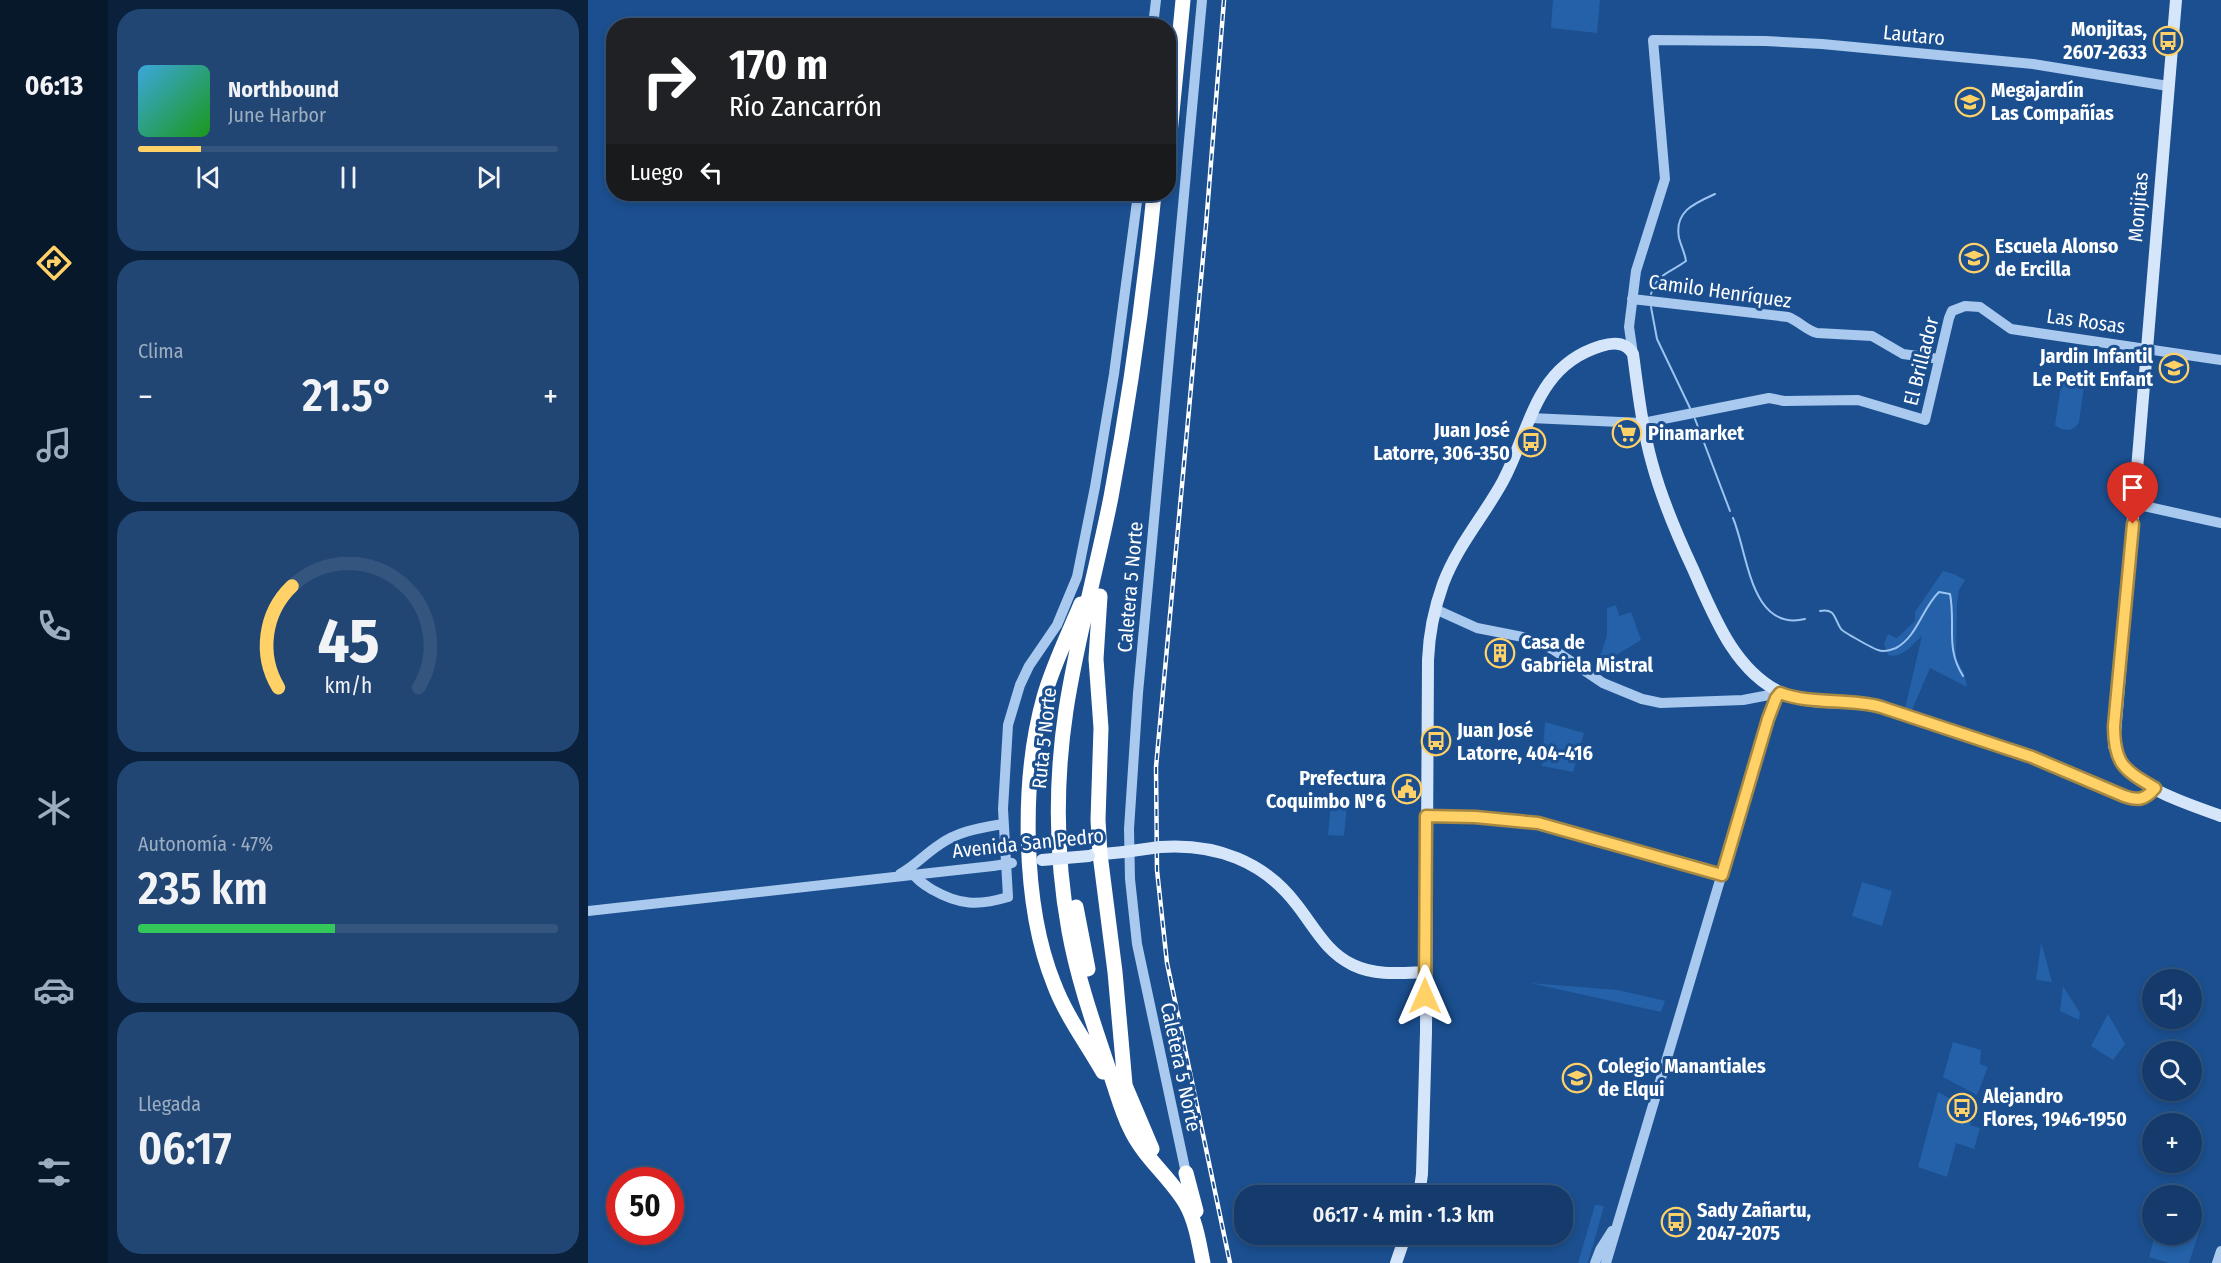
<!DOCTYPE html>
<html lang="es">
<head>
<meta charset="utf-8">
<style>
  body { margin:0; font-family:"Fira Sans Condensed",sans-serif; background:#214673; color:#f1f3f6; height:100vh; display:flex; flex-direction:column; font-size:22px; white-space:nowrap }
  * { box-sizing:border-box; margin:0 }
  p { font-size:20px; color:#9dadc1 }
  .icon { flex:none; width:33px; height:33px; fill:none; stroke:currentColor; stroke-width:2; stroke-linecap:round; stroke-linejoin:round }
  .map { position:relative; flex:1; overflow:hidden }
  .sheet { display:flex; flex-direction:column; gap:9px; padding:9px; background:#0b203b; width:480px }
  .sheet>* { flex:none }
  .guide { position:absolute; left:18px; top:18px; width:570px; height:183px; border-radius:24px; box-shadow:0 3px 9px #0003,0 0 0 2px #33557e; background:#202124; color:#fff; overflow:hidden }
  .fabs { position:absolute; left:1554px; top:969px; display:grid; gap:12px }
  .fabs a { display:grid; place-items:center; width:60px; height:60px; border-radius:50%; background:#143b6b; box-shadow:0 3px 9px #0003,0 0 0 2px #33557e; font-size:30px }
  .speed { position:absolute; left:18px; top:1167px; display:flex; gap:12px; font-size:30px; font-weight:700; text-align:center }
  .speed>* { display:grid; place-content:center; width:78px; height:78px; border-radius:50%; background:#143b6b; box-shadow:0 3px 9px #0003,0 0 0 2px #33557e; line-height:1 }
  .speed .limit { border:9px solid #d22; background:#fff; color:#111 }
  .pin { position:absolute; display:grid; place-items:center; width:51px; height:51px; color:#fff; margin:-62px -26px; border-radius:50% 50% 50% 0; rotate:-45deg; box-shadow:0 0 6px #0007 }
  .pin .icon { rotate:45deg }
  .me { position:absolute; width:66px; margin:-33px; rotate:0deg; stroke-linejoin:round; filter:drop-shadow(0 0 4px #0008) }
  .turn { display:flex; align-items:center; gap:21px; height:126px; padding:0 24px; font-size:27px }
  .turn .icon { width:78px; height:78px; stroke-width:2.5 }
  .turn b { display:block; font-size:42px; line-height:51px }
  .then { display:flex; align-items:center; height:57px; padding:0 24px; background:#0003; gap:12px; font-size:22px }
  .big { font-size:45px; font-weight:600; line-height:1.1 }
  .sheet .card { flex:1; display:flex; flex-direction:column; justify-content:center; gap:9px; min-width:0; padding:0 21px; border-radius:24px; background:#214673 }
  .sheet .dial { align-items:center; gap:0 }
  .dial svg { height:156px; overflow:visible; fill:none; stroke:#33557e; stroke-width:7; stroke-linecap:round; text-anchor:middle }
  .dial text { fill:#f1f3f6; stroke:none }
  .song { display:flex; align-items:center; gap:18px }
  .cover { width:72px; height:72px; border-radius:9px; background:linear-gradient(135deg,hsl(200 70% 55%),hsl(120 70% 35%)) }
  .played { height:6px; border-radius:3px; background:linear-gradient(90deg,#ffd166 15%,#33557e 15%) }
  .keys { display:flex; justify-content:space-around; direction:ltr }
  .heat { display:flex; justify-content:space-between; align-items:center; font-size:33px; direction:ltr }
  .charge { height:9px; border-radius:4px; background:linear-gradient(90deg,#34c759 47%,#33557e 0) }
  .trip { position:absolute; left:646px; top:1185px; width:339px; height:60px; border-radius:24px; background:#143b6b; box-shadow:0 3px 9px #0003,0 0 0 2px #33557e; font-weight:600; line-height:60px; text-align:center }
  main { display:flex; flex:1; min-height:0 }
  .tab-bar { display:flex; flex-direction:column; width:108px; justify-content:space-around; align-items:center; background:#08182b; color:#9dadc1 }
  .tab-bar .icon { width:42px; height:42px }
  .tab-bar .on { color:#ffd166 }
  .tab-bar b { font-size:27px; color:#f1f3f6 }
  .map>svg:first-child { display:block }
  .green { fill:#2461a8 }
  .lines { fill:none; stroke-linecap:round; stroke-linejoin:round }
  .stream { stroke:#9cc4f0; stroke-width:2 }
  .tertiary { stroke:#a9c9ee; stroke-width:10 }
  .secondary { stroke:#d6e6fa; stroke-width:12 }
  .motorway { stroke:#fff; stroke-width:15 }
  .rail-casing { stroke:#fff; stroke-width:4.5 }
  .rail { stroke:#1b4f8f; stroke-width:2; stroke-dasharray:7; stroke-linecap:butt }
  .tertiary-bridge { stroke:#a9c9ee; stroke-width:10 }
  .secondary-bridge { stroke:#d6e6fa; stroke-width:12 }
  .route-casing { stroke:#a68842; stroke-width:15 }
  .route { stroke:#ffd166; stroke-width:10 }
  .labels { text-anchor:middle; stroke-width:6; stroke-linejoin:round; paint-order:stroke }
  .poi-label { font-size:20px; font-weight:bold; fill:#fff; stroke:#1b4f8f; text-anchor:start }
  .street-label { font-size:20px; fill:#fff; stroke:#1b4f8f }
</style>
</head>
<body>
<main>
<nav class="tab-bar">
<b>06:13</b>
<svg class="icon on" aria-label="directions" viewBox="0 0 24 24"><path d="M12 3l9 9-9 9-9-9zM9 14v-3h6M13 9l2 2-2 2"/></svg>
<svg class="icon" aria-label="music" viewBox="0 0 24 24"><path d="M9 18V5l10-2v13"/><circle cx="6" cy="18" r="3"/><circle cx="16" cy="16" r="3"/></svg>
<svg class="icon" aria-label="phone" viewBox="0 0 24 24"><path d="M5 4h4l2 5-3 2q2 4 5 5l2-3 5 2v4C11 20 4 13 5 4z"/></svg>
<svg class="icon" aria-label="climate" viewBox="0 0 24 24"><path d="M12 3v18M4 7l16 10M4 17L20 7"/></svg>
<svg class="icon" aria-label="car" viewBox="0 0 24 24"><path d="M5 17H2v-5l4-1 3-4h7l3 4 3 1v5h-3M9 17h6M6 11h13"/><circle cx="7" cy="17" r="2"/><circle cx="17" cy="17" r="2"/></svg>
<svg class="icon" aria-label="filters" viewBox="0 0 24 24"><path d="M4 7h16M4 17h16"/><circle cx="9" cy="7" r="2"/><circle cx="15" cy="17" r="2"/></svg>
</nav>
<section class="sheet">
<div class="card">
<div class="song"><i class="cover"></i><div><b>Northbound</b><p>June Harbor</p></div></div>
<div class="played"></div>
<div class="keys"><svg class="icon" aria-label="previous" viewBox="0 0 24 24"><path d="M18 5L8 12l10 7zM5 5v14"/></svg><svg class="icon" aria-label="pause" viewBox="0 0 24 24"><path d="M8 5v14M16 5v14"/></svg><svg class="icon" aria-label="next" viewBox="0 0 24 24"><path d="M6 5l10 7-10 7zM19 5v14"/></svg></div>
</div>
<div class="card"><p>Clima</p>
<div class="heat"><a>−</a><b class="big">21.5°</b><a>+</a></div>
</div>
<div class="card dial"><svg viewBox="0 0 100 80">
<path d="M14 69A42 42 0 1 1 86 69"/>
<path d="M14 69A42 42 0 0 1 21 17" stroke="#ffd166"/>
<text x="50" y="56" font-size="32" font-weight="700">45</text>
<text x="50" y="72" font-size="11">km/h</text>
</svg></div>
<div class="card"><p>Autonomía · 47%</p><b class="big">235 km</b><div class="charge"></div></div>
<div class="card"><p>Llegada</p><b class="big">06:17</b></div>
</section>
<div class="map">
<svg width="1633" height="1263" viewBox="0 0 1633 1263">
  <rect width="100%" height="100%" fill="#1b4f8f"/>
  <path class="green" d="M965,0H1012L1009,33L963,28Z
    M1479,379L1491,381L1496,386L1491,422C1486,432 1475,432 1467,425L1473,385Z
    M1355,571L1366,574L1377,580L1371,590L1369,603L1368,658L1376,673L1379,687L1342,668L1324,710L1317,708L1334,636C1324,644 1315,659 1300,655L1296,644L1300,634L1309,638L1327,621V612Z
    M1028,605L1031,616L1043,612L1053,640L1014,664L1011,660L1019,635V608Z
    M957,722L996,733L985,772L954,766Z
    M743,803L759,805L756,836L740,835Z
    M1274,882L1304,891L1294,926L1264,916Z
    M1453,944L1454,945L1464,982L1448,980Z
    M942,983L1030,990L1077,1001L1073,1012Z
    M1475,986L1492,1013L1491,1020L1472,1011Z
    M1520,1014L1537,1044L1525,1060L1503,1046Z
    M1365,1042L1393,1050L1392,1064L1400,1067L1389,1095L1355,1077Z
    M1350,1092L1385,1111L1382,1125L1392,1128L1386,1149L1368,1143L1359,1177L1330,1167Z
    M1007,1205L1016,1206L1000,1263H990Z
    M1604,1219L1614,1223L1601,1263H1580L1561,1257L1567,1235L1604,1234Z"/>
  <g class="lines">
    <path class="stream" d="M1063,294C1069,273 1082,273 1098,261C1097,253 1093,246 1091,238C1086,211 1107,203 1127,194
      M1063,307L1069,339L1102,408
      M1107,419L1142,511
      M1145,518C1160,553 1162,632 1217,619
      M1232,611C1248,608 1246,619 1253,629C1255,632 1286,649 1290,650C1295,652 1303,650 1308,648C1330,636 1334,608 1351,592L1362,594C1368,626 1357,647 1375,676"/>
    <path class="tertiary" d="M565,26L568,0
      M1044,299L1200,317C1211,321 1218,330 1229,333L1284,336L1315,354L1351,359
      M1045,354L1041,327L1048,271L1077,179L1065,40L1177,41L1234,44L1445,64L1580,86
      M942,418L1055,423L1181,398L1196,401L1270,400L1337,420L1361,318L1364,311L1377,306L1392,307L1423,329L1633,360
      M1547,504L1633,523
      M847,609L889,628L940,638L966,650L1015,683L1054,699L1073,703L1155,700L1192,693
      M838,816L891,818L950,823L1134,875
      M312,874C327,866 337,854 351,845C370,831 392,828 415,824
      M326,875C331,882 337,885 345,890C371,905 390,906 420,897L415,809L420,725L432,685L441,666L469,625L489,577L507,487L526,374L550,194
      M0,911L405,866
      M598,1173L549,944L542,879L541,829L550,693L614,0
      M1007,1263L1012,1250L1024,1231
      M1018,1263L1180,719L1188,698L1192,693
      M1629,1263L1633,1251"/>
    <path class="secondary" d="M1588,0L1526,746C1529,753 1531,762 1536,767C1558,791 1603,805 1633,816
      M572,847C627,843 676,861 709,905C727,928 738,952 765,965C788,976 813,973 837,972
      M504,855L536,852
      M831,1196L834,1174L838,1032L840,660C841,634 846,609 855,584C869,546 896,516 915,481C943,428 947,366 1013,346C1026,342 1038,342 1045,354C1050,391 1054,427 1064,463C1074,500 1089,535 1105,569C1125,614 1146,671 1194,693C1223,707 1262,699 1293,707L1444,757L1542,798C1554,801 1560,797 1567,788
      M808,1263L818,1234"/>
    <path class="motorway" d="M580,154L595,0
      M566,194C556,295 542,396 523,497C509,568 489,638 478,710C467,783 468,859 481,931C490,981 507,1028 523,1076C529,1093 534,1112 542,1128C555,1157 583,1178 598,1204C608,1222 611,1243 615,1263
      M512,596L508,659L513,728L510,820L512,854L527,972L537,1084
      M493,604C480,635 465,665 456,697C433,779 434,905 466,984C478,1016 498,1042 515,1072
      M488,907L500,969
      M536,1083L564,1149
      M598,1173L608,1211"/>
    <g class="rail-casing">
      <path id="rail" d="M636,0L618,225L568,767L569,870L579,963L642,1263"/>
    </g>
    <use href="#rail" class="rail"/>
    <path class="tertiary-bridge" d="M405,866L424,863"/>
    <path class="secondary-bridge" d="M536,852L572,847
      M454,860L501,856"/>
  </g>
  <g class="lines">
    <g class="route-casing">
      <path id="route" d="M837,996L838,816L887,817L950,823L1134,875L1180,719L1188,698L1192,693C1224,705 1260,698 1293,707L1444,757L1536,796C1550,801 1557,800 1567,788C1536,770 1526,764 1526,726L1545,524"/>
    </g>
    <use href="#route" class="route"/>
  </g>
  <defs>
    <g id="bus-ring" transform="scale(1.5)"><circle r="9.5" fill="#1b4f8f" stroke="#ffd166" stroke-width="1.5"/><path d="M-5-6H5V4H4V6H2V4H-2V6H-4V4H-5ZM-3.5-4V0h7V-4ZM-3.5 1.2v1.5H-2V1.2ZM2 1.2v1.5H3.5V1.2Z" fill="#ffd166"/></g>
    <g id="school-ring" transform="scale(1.5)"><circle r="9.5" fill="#1b4f8f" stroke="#ffd166" stroke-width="1.5"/><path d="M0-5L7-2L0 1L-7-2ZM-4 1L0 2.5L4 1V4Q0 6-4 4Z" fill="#ffd166"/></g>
    <g id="supermarket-ring" transform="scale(1.5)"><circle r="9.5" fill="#1b4f8f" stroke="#ffd166" stroke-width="1.5"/><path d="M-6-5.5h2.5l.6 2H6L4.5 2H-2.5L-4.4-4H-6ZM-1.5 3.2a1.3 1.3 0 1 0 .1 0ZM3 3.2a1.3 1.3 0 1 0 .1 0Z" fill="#ffd166"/></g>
    <g id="building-ring" transform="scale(1.5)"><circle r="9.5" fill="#1b4f8f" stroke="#ffd166" stroke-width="1.5"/><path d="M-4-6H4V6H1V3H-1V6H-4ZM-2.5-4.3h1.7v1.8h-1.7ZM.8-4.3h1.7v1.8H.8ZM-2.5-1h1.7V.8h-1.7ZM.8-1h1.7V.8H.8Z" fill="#ffd166"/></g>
    <g id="civic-ring" transform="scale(1.5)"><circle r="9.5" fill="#1b4f8f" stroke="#ffd166" stroke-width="1.5"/><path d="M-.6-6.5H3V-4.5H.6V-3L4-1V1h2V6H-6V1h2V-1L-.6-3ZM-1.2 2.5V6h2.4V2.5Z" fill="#ffd166"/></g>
  </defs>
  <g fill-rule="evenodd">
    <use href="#bus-ring" x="1580" y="41"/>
    <use href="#school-ring" x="1382" y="102"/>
    <use href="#school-ring" x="1386" y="258"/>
    <use href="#school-ring" x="1586" y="368"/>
    <use href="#supermarket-ring" x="1039" y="433"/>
    <use href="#bus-ring" x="943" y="442"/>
    <use href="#building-ring" x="912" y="653"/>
    <use href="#bus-ring" x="848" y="741"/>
    <use href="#civic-ring" x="819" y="789"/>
    <use href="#school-ring" x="989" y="1078"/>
    <use href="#bus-ring" x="1374" y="1108"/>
    <use href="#bus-ring" x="1088" y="1222"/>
  </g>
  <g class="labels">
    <g class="poi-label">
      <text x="1559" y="36" text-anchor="end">Monjitas,<tspan x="1559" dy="23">2607-2633</tspan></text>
      <text x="1403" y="97">Megajardín<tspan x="1403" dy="23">Las Compañías</tspan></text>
      <text x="1407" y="253">Escuela Alonso<tspan x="1407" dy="23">de Ercilla</tspan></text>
      <text x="1565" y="363" text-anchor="end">Jardin Infantil<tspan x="1565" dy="23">Le Petit Enfant</tspan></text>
      <text x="922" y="437" text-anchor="end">Juan José<tspan x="922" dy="23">Latorre, 306-350</tspan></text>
      <text x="1060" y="440">Pinamarket</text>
      <text x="933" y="649">Casa de<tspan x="933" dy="23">Gabriela Mistral</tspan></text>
      <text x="869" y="737">Juan José<tspan x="869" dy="23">Latorre, 404-416</tspan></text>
      <text x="798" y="785" text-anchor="end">Prefectura<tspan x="798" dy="23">Coquimbo N°6</tspan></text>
      <text x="1010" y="1073">Colegio Manantiales<tspan x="1010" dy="23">de Elqui</tspan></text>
      <text x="1395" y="1103">Alejandro<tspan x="1395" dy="23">Flores, 1946-1950</tspan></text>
      <text x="1109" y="1217">Sady Zañartu,<tspan x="1109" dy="23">2047-2075</tspan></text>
    </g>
    <g class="street-label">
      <text transform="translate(1326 35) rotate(6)" y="7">Lautaro</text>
      <text transform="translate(1550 207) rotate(-85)" y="7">Monjitas</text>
      <text transform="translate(1132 291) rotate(8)" y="7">Camilo Henríquez</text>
      <text transform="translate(1498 321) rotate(8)" y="7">Las Rosas</text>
      <text transform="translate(1333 361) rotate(-76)" y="7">El Brillador</text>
      <text transform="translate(542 587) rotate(-85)" y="7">Caletera 5 Norte</text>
      <text transform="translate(456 738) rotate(-84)" y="7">Ruta 5 Norte</text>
      <text transform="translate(440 843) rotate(-6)" y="7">Avenida San Pedro</text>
      <text transform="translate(593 1067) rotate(78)" y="7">Caletera 5 Norte</text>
    </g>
  </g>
</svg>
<div class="fabs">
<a><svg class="icon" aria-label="sound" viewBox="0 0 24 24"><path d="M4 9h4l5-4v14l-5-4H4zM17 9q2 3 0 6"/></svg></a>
<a><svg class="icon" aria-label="search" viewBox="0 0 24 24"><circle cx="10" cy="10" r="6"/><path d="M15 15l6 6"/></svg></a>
<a>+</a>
<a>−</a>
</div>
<div class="speed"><div class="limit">50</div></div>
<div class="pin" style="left:1545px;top:524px;background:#d93025"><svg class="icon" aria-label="arrive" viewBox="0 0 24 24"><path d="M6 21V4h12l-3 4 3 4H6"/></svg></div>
<svg class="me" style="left:837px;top:996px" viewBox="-20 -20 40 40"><path d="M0-17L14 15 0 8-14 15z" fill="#ffd166" stroke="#fff" stroke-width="4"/></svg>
<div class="trip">06:17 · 4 min · 1.3 km</div>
<div class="guide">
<div class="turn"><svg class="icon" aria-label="right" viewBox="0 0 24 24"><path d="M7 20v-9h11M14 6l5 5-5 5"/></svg><div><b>170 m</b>Río Zancarrón</div></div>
<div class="then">Luego<svg class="icon" aria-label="left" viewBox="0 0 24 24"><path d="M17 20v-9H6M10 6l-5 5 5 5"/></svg></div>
</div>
</div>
</main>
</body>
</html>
